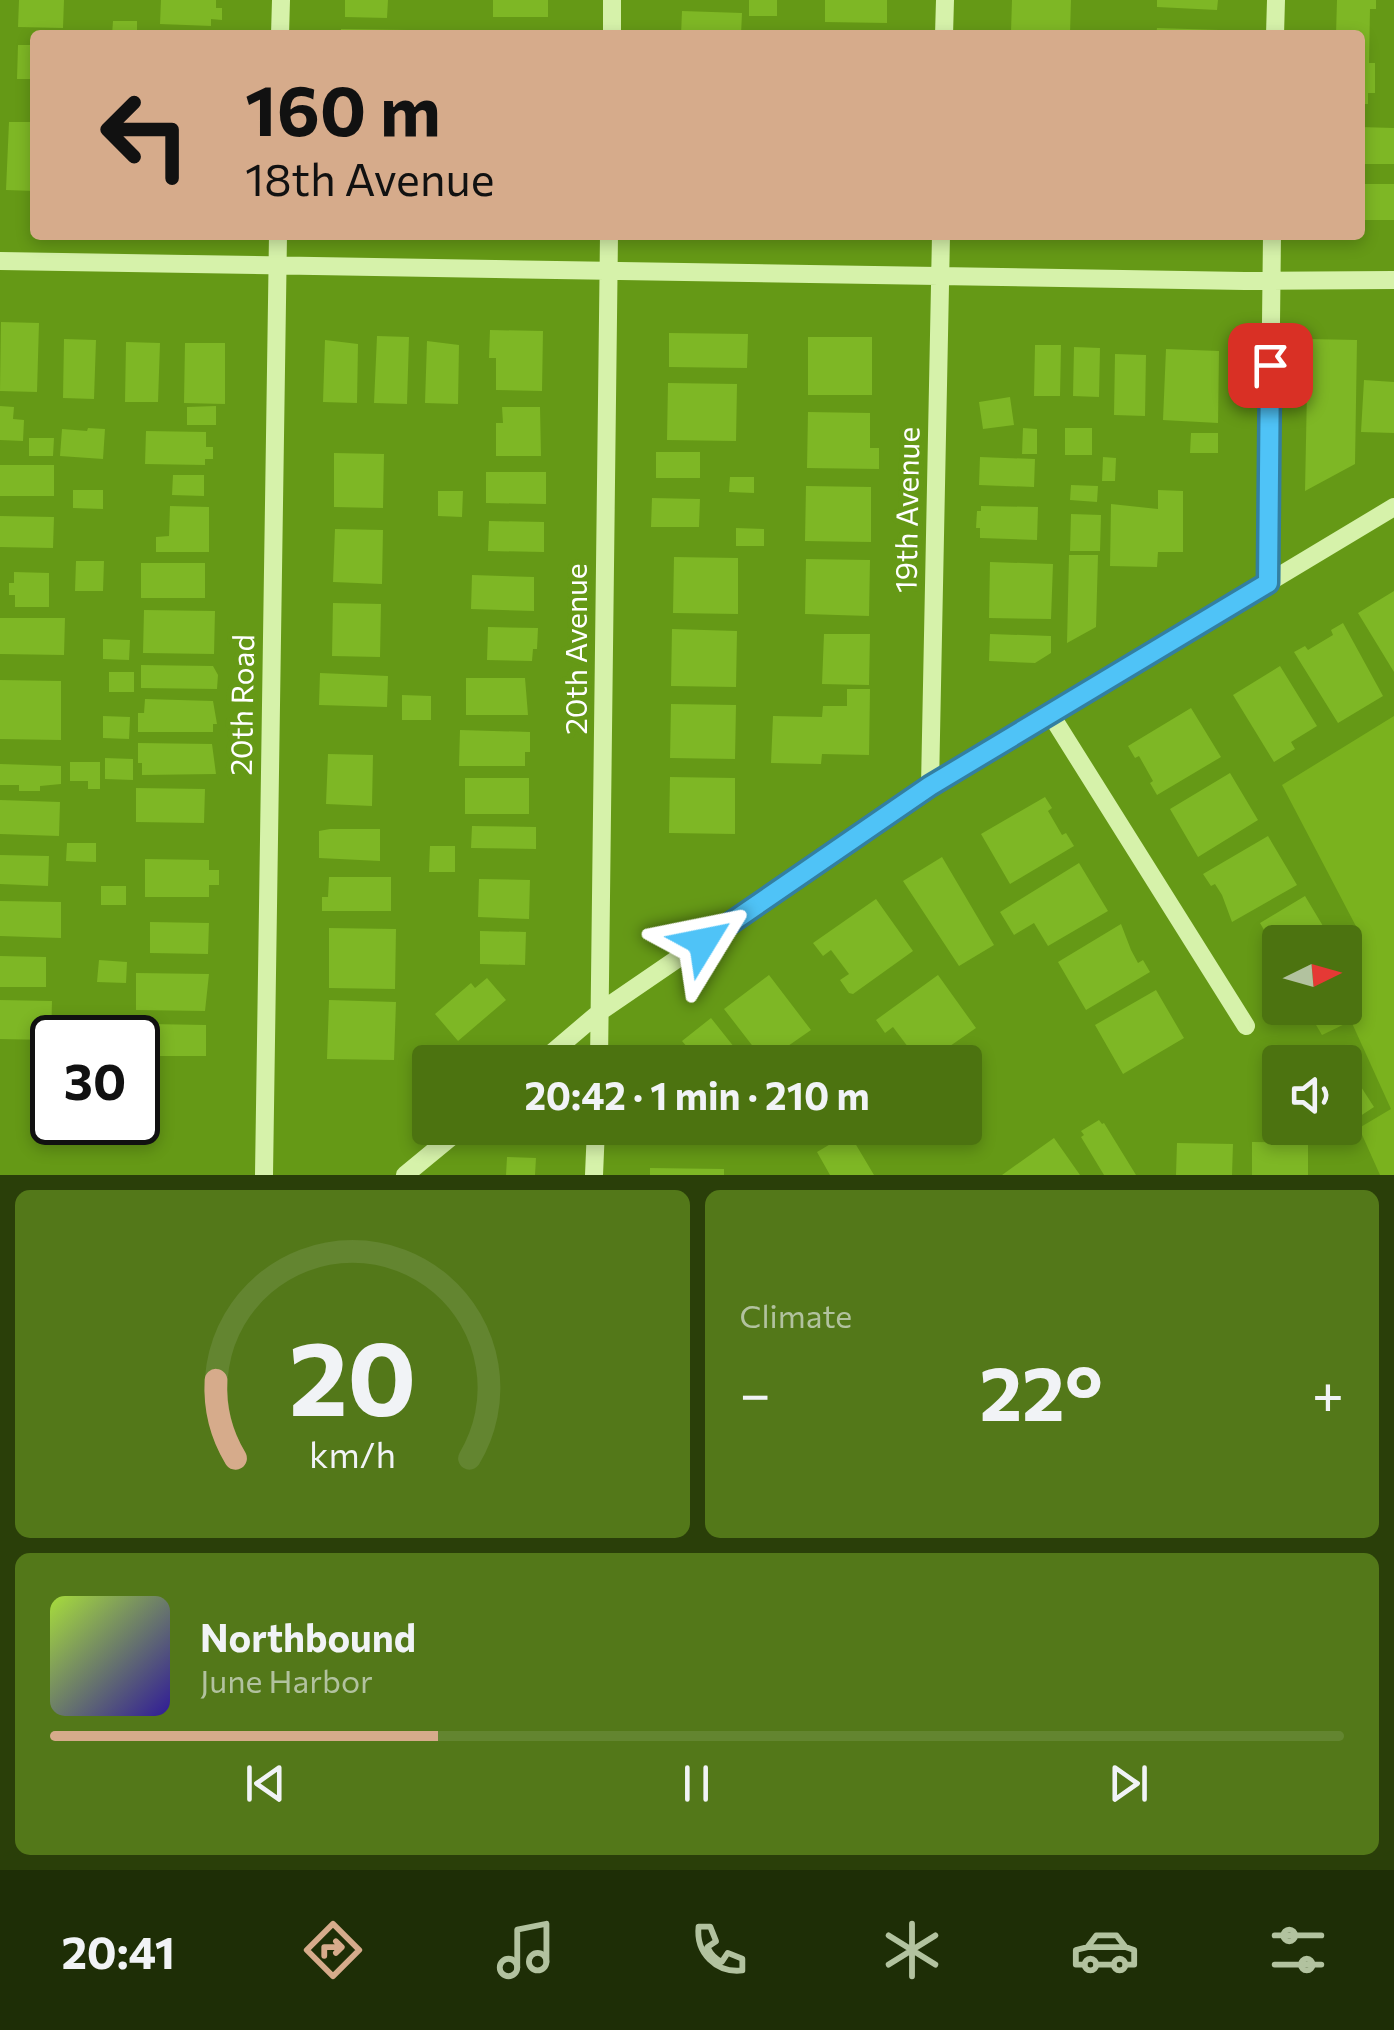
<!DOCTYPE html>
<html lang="en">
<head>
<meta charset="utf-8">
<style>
  body { margin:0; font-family:Commissioner,sans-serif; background:#537819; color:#f1f3f6; height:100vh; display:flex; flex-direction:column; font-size:38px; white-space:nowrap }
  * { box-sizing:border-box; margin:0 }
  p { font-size:32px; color:#b2c29f }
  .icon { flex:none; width:55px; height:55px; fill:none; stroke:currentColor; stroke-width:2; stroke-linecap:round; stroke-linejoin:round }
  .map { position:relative; height:1175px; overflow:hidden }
  .details { display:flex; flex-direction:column; gap:15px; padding:15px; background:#2a3f09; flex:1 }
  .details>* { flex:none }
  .banner { position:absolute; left:30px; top:30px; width:1335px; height:210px; border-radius:10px; box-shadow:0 5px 15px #0003; background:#d6ab8b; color:#111; overflow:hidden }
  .needle { width:65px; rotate:85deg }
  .buttons { position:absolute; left:1262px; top:925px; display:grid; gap:20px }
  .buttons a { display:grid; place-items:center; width:100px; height:100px; border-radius:10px; background:#4c7310; box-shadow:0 5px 15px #0003; font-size:50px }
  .speed { position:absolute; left:30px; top:1015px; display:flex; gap:20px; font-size:50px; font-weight:700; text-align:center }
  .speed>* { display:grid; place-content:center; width:130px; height:130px; border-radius:50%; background:#4c7310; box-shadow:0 5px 15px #0003; line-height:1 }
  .speed .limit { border:5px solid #111; border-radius:15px; background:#fff; color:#111 }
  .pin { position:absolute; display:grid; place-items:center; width:85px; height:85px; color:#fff; margin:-42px; border-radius:20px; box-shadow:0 5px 15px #0006 }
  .me { position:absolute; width:110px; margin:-55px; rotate:55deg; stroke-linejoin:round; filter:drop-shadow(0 0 8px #0008) }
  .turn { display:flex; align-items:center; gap:35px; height:210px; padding:0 50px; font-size:45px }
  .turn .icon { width:130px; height:130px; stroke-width:2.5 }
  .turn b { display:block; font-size:70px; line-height:85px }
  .big { font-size:75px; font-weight:700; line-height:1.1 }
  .details .widget { flex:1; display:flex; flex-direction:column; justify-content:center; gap:15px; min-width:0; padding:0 35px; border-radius:15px; background:#537819 }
  .details .dial { align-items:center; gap:0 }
  .dial svg { height:260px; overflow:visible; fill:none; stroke:#638530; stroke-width:7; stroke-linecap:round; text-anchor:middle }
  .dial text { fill:#f1f3f6; stroke:none }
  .song { display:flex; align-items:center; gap:30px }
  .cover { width:120px; height:120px; border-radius:15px; background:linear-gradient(135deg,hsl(80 70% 55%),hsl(250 70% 35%)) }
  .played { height:10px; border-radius:5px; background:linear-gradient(90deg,#d6ab8b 30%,#638530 30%) }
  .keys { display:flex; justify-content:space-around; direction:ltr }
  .heat { display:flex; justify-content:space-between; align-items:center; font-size:55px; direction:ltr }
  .details .tiles { flex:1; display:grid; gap:15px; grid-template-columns:1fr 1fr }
  .widget:last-child { grid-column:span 2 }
  .trip { position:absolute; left:412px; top:1045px; width:570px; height:100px; border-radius:10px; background:#4c7310; box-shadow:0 5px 15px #0003; font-weight:700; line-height:100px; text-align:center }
  .menu { display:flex; height:160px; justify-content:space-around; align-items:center; background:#1e2e06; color:#b2c29f }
  .menu .icon { width:70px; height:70px }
  .menu .active { color:#d6ab8b }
  .menu b { font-size:45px; color:#f1f3f6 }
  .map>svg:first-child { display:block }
  .green { fill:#7ab21e }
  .building { fill:#7eb725 }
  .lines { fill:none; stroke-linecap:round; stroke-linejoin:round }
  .minor { stroke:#d6f2aa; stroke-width:18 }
  .route-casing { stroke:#337fa1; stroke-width:25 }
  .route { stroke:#4fc3f7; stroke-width:18 }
  .labels { text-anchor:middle; stroke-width:10; stroke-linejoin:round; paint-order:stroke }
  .street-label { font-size:30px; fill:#fff; stroke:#659916 }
</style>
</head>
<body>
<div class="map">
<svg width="1394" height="1175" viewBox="0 0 1394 1175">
  <rect width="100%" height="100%" fill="#659916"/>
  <path class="green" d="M1394,716V1175H1380L1359,1128L1391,1109L1351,1021L1322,1035L1306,1008H1345L1343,942L1359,932L1282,785Z"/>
  <path class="building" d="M19,0H64L63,28L18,27Z
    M161,0H216V8H222V20L211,19V26L160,24Z
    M345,0H388L387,18L345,17Z
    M493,0H548V17H493Z
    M749,0H777V16H749Z
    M825,0H887V23L825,22Z
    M1012,0H1071L1070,34L1011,32Z
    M1157,0H1218L1217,10L1157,7Z
    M1337,0H1376V9H1370L1369,63H1375V93H1368V104H1360V35H1336Z
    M682,11L742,13L741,35H681Z
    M113,21H137V35H112Z
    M1157,28L1219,30V35H1156Z
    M341,29L408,30V35H341Z
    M18,45H35V79H17Z
    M9,122H35V191L6,190Z
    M1360,127L1394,128V164H1360Z
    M1360,184H1394V220H1360Z
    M1,322L39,323L37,392L0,391Z
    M490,330L543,331L542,391L496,390V358H489Z
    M669,333L748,334L747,368L669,367Z
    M377,336L409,337L407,404L374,403Z
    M808,337H872V395H808Z
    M64,339L96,340L94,399L63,398Z
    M1308,339L1357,340L1355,464L1305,491Z
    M325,340L358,344L357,403L323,402Z
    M427,341L459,345L458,404L425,403Z
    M126,342L160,343L158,402H125Z
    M185,343H225V404L184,403Z
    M1035,345H1061L1060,396H1034Z
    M1074,347L1100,348L1099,397L1073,396Z
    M1166,349L1219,351L1218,423L1163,420Z
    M1115,354L1146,355L1145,416L1114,415Z
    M1364,380L1394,382V433L1361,432Z
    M668,383L737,384L736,441L667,440Z
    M1010,397L1014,425L983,429L979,402Z
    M0,406L14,407L13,419L24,420L23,441L0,440Z
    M216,406V425H187V407Z
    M502,407H540L541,456H496V423H503Z
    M808,412L870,413V448H879V469L807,468Z
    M88,428L105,429L103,459L60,456L62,429L87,431Z
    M1023,428L1037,429V454H1022Z
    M1065,428H1092V455H1065Z
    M146,431L206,432V447H213V459H205V465L145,464Z
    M1191,433H1218V453H1190Z
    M29,438H54L53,456H29Z
    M656,452H700V478H656Z
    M334,453L384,454L383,508L334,507Z
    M980,457L1035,459L1034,487L979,485Z
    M1103,457L1116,458L1115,481H1102Z
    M0,465H54V496H0Z
    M486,472H546V504L486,503Z
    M173,475H204V496L172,495Z
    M730,477H754V493L729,492Z
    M1071,485L1098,486L1097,502L1070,500Z
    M806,486L871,487V542L805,541Z
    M73,490H103V509L73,508Z
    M1158,490L1183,491V552H1158L1157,567L1110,566L1111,504L1158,509Z
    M438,491H463L462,517L438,516Z
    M652,498L700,499L699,527H651Z
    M170,506L209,507V552H156V537L169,536Z
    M981,506L1038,507L1037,540L980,538V528H976L977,511H981Z
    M1071,514L1101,515L1100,551H1070Z
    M0,516L54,517L53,548L0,547Z
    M489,521L544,522V552L488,551Z
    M736,528L764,529V546H736Z
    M335,529L383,530L382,584L333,582Z
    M1069,555H1098L1096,627L1067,643Z
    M674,557L738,558V614L673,613Z
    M806,559L870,560L869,616L805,614Z
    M76,561H104L103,591H75Z
    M990,562L1053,564L1051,619L989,618Z
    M141,563H205V598H141Z
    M14,572L49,573V607H15V595H9V583H14Z
    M472,575L534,577V611L471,609Z
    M1394,591V672L1358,613Z
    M333,603L381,604L380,657L332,656Z
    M144,610L215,611L214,654L143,653Z
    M0,618H65L64,655L0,654Z
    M1343,623L1383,696L1338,723L1294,652L1305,646L1308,650L1333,635L1331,630Z
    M488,627L538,628L537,649H533L532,661L487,660Z
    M672,629L737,631L736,687L671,686Z
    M824,634H870L869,685L822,684Z
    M990,634L1051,636V653L1035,663L989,661Z
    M103,639L130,640L129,660L103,659Z
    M141,665L213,666L218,675L217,689L141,688Z
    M1280,666L1317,726L1291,742L1295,749L1274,762L1233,695Z
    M109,672H134V692H109Z
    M320,673L388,676L387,707L319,705Z
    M466,678H525L528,715H466Z
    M0,680L61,681V740L0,739Z
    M847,689H870L869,755L822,754L821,764L771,763L773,716L822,717L823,706H847Z
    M402,695L431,696V720H402Z
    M145,699L213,701L217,724H213V732H138V713H144Z
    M671,704L736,705L735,759L670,758Z
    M1191,708L1221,757L1157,795L1150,783L1153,781L1139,756L1135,758L1128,746Z
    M103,716L130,717L129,739L103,738Z
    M460,730L530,732V752H525V766H459Z
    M138,743L212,744L216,774L142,775V763H138Z
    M328,754L373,755L372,806L326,804Z
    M105,758L133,759V780L105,779Z
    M70,762H100V789H88V781H70Z
    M0,764L61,766V784L40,786V791H19V785H0Z
    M1230,773L1258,820L1198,857L1170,809Z
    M670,777L735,778V834L669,833Z
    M465,778H529V814H465Z
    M136,788L205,789L204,823L136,822Z
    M1045,797L1052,808L1048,811L1062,835L1066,833L1074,846L1010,884L981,834Z
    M0,800L60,802L59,836L0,834Z
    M472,826L536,827V849L471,848Z
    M330,829H380V861L319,858V831Z
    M1268,836L1297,885L1232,922L1222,895L1215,884L1211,886L1203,874Z
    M67,843H96V862L66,861Z
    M430,846H455V872H429Z
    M0,855L49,856L48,886L0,884Z
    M942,857L994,945L959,966L903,881Z
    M145,859L209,860V870H219V885H209V897H145Z
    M1079,863L1108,911L1048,946L1034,923L1014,935L1000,912Z
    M329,877H391V911H322V897H328Z
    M479,879L530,880L529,919L478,917Z
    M101,886H126V905H101Z
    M1305,896L1332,941L1280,942V957L1260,923Z
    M876,899L913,951L853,994L849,993L840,980L849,974L831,950L823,956L813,943Z
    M0,901L61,902V938L0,936Z
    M150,922L209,923L208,954L150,953Z
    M1121,924L1131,950L1138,963L1143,960L1150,972L1086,1010L1058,962Z
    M329,928L396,929L395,989L329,988Z
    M480,931L526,932L525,965L480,964Z
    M0,956L46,957V987H0Z
    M99,960L127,962L126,983L97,982Z
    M136,973L209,974L205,1011L136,1010Z
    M769,975L811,1030L765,1062L724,1009Z
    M938,975L976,1028L927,1062H906L903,1057L911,1051L893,1027L885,1033L876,1020Z
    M487,978L506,1000L458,1041L435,1014L471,983L475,988Z
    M1156,990L1184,1038L1123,1074L1095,1025Z
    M0,1000L52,1001L51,1040L0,1039Z
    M329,1000L396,1002L394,1060L327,1059Z
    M711,1018L746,1062H700L682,1041Z
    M149,1024L206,1025V1056H148Z
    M1334,1045L1374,1107L1345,1126V1062H1314Z
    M1099,1120L1102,1124L1104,1123L1136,1175H1104L1081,1137L1084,1135L1081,1131Z
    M1318,1128H1342L1325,1138Z
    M849,1133L874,1175H830L817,1152Z
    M1054,1138L1080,1175H1002Z
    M1252,1142L1308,1143V1175H1252Z
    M1177,1143L1233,1144L1232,1175H1176Z
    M507,1157L536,1158L535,1175H506Z
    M650,1168L724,1169V1175H650Z"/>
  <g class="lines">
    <path class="minor" d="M280,35L281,0
      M612,35V0
      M944,35L945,0
      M1275,35L1276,0
      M0,261L1245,281L1394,280
      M1268,583L1272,235
      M1051,715L1246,1026
      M930,786L941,235
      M541,1062L601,1011L930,786L1394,507
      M599,1062L609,235
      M264,1175L278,235
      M405,1175L462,1128
      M594,1175L596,1128"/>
  </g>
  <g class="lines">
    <g class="route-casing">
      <path id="route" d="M703,942L930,786L1268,583L1270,365"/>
    </g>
    <use href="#route" class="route"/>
  </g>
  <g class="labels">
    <g class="street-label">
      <text transform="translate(908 510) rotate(-89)" y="10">19th Avenue</text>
      <text transform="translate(577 649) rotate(-90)" y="10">20th Avenue</text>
      <text transform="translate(243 705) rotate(-89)" y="10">20th Road</text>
    </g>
  </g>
</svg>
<div class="buttons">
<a><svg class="needle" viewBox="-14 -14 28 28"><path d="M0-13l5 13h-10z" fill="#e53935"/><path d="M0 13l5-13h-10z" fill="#b2c29f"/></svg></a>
<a><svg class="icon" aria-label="sound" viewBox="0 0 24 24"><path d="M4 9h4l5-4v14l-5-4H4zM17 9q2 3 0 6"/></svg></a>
</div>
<div class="speed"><div class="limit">30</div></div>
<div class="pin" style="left:1270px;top:365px;background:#d93025"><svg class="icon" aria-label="arrive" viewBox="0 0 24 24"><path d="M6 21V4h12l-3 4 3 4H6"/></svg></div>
<svg class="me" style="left:703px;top:942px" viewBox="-20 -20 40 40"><path d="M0-17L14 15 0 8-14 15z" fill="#4fc3f7" stroke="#fff" stroke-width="4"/></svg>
<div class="trip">20:42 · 1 min · 210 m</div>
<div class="banner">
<div class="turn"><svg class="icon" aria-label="left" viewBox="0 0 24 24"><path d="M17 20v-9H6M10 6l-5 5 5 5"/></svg><div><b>160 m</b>18th Avenue</div></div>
</div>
</div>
<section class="details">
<div class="tiles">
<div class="widget dial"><svg viewBox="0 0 100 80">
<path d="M14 69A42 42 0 1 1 86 69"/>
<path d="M14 69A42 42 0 0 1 8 45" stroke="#d6ab8b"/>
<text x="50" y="56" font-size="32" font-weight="700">20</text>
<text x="50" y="72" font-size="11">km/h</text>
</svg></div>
<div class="widget"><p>Climate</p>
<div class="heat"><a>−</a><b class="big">22°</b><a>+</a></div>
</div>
<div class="widget">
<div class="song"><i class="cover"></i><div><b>Northbound</b><p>June Harbor</p></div></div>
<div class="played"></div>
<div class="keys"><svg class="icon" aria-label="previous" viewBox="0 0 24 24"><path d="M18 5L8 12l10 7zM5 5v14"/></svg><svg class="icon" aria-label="pause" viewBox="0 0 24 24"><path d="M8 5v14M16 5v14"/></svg><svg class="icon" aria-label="next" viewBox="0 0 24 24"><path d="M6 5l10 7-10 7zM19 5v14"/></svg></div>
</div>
</div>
</section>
<nav class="menu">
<b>20:41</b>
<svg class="icon active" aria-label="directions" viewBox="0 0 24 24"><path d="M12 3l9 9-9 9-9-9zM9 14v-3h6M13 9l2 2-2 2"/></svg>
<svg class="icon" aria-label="music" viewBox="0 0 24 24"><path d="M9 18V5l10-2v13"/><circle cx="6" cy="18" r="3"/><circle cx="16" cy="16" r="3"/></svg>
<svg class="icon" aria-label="phone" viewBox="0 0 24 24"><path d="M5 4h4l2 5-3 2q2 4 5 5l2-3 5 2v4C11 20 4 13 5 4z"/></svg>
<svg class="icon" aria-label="climate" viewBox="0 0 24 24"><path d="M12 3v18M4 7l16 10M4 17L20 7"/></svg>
<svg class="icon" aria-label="car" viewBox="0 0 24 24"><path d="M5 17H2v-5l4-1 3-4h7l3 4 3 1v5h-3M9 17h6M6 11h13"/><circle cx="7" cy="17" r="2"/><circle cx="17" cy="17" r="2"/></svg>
<svg class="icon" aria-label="filters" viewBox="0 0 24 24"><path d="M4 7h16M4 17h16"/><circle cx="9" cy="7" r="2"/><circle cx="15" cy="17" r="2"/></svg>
</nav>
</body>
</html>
